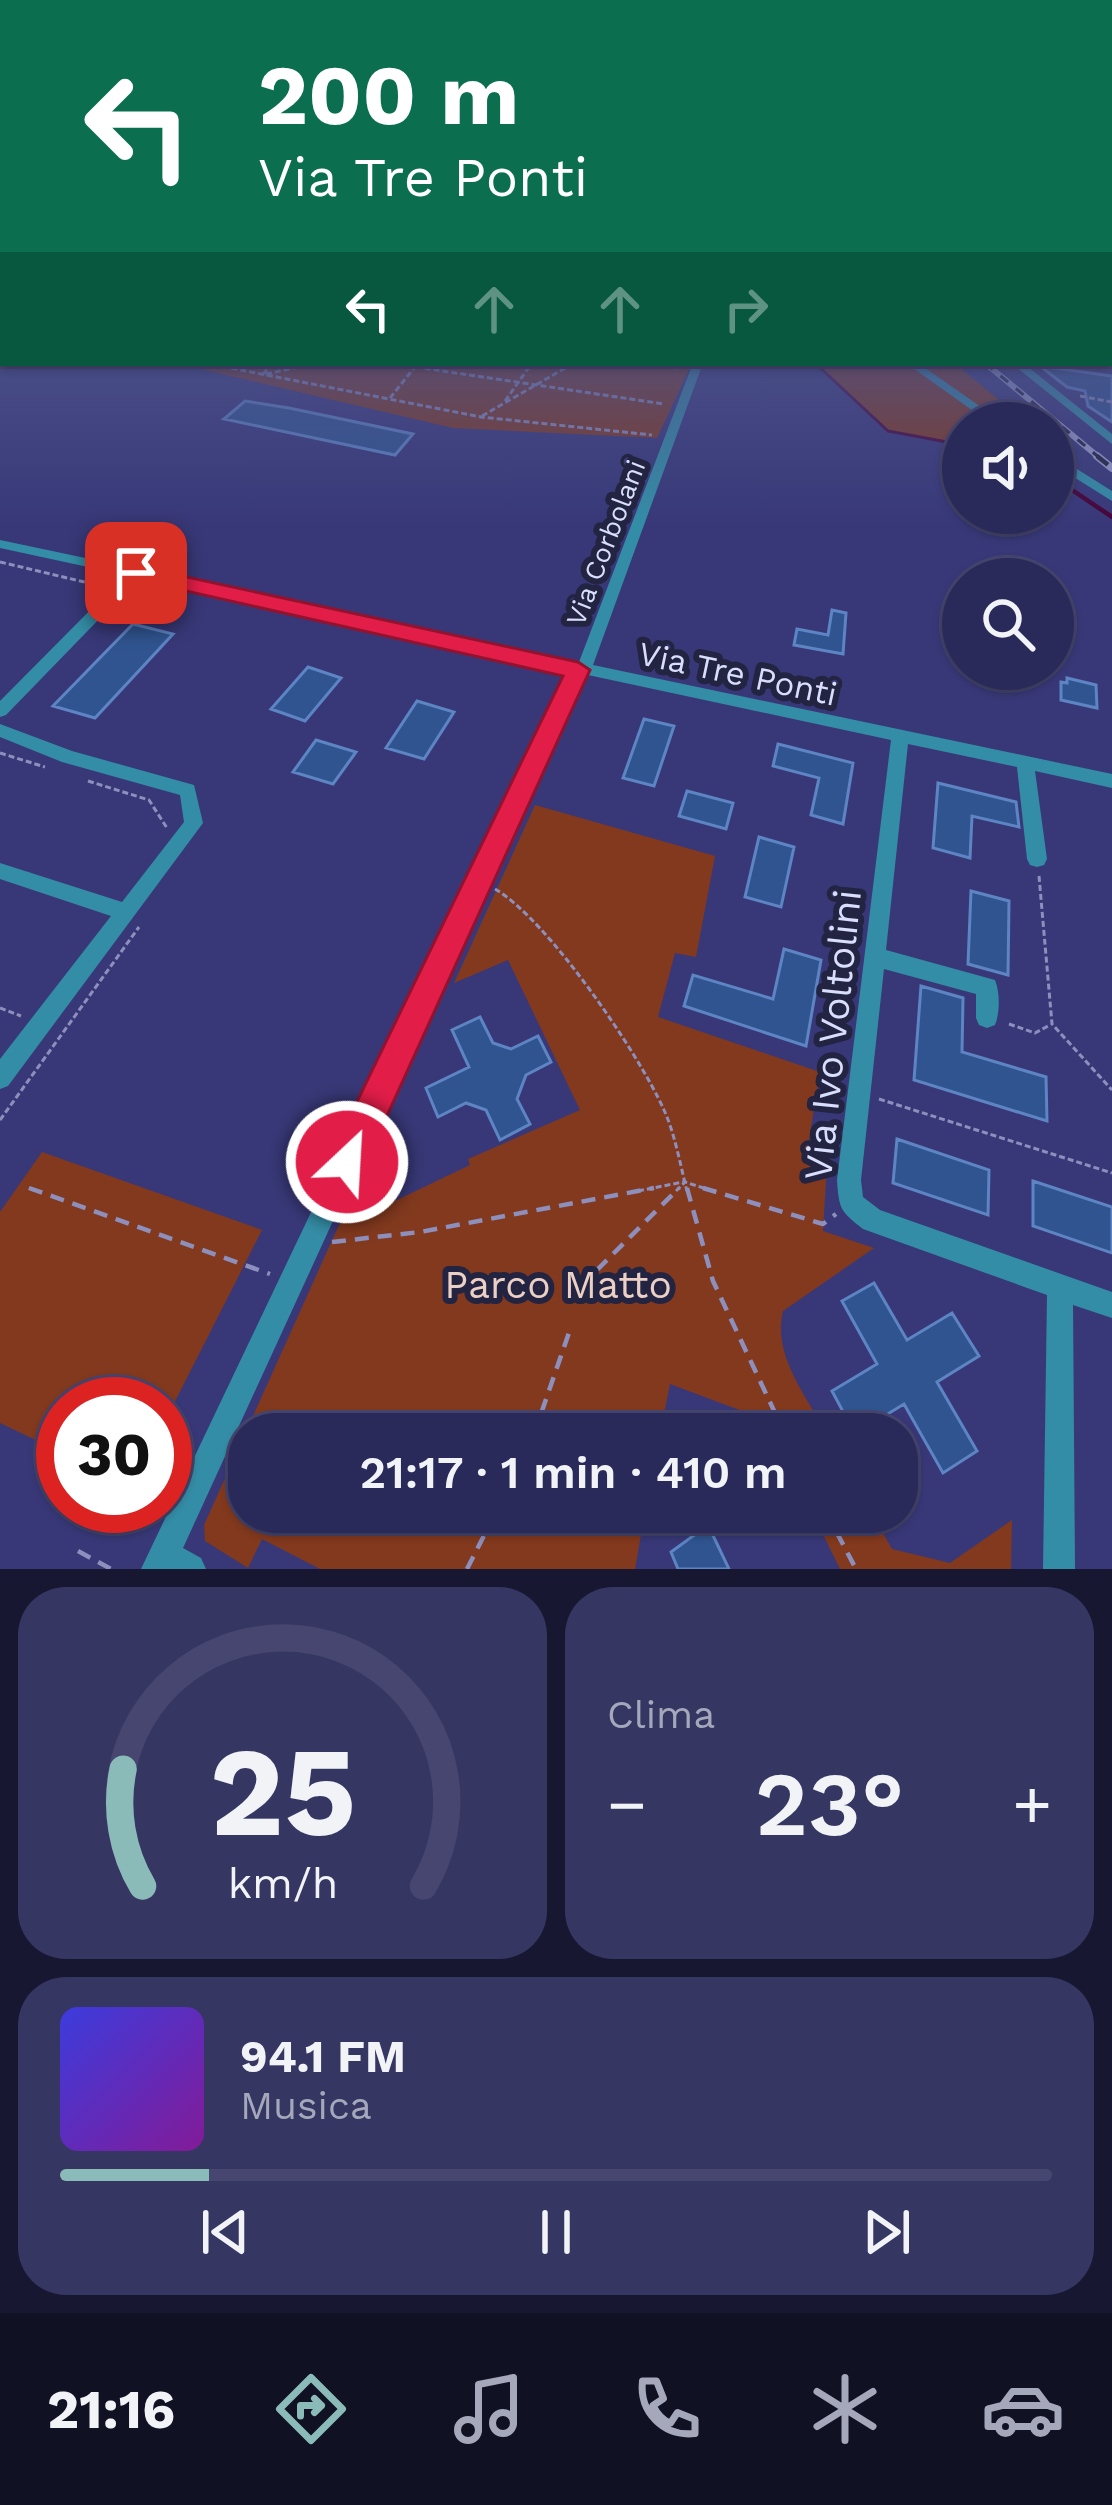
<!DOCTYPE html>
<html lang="it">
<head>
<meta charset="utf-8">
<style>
  body { margin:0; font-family:"Work Sans",sans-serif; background:#363663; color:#f1f3f6; height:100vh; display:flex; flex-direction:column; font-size:45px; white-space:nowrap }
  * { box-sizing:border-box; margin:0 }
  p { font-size:39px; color:#a5a7bb }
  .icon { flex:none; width:66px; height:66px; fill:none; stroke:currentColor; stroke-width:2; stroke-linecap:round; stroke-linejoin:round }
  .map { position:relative; height:1569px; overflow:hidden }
  .drawer { display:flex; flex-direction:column; gap:18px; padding:18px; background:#171732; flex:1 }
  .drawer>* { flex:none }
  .guide { position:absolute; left:0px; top:0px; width:1113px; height:366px; box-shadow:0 3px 9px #0004,0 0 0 3px #464670; background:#0b6e4f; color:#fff; overflow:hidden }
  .controls { position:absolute; left:942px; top:402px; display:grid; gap:24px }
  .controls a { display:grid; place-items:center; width:132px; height:132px; border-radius:50%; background:#2a2a5a; box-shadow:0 3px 9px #0004,0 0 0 3px #464670; font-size:60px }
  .speed { position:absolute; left:36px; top:1377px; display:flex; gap:24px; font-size:60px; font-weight:700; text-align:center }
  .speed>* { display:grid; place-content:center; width:156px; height:156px; border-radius:50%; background:#2a2a5a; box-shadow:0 3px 9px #0004,0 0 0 3px #464670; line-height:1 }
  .speed .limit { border:18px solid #d22; background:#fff; color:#111 }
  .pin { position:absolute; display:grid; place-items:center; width:102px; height:102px; color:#fff; margin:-51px; border-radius:24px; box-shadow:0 6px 18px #0006 }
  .me { position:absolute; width:132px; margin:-66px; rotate:25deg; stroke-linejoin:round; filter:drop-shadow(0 0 9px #0008) }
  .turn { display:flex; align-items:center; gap:42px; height:252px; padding:0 60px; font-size:54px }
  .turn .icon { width:156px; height:156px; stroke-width:2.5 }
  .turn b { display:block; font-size:84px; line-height:102px }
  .lanes { display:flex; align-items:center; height:114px; padding:0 60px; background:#0003; justify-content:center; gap:60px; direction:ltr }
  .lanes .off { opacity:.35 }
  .big { font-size:90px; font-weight:600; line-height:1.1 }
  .drawer .tile { flex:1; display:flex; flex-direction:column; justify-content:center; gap:18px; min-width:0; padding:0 42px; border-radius:48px; background:#363663 }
  .drawer .dial { align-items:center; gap:0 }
  .dial svg { height:312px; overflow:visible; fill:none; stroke:#464670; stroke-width:7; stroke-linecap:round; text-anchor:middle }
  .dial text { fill:#f1f3f6; stroke:none }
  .song { display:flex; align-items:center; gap:36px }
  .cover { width:144px; height:144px; border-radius:18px; background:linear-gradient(135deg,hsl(240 70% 55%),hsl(290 70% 35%)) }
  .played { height:12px; border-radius:6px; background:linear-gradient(90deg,#8bbbb9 15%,#464670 15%) }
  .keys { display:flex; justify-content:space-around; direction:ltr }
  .heat { display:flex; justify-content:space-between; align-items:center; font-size:66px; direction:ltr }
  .drawer .tiles { flex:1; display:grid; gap:18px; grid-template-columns:1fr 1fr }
  .tile:last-child { grid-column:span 2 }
  .trip { position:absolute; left:228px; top:1413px; width:690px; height:120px; border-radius:48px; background:#2a2a5a; box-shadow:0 3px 9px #0004,0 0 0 3px #464670; font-weight:600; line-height:120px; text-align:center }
  .menu { display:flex; height:192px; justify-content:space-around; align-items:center; background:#111124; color:#a5a7bb }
  .menu .icon { width:84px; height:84px }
  .menu .current { color:#8bbbb9 }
  .menu b { font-size:54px; color:#f1f3f6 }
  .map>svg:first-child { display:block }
  .green { fill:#82391e }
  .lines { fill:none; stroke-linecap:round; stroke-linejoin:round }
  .stream-far1 { stroke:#470337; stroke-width:3 }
  .stream { stroke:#470337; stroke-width:4.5 }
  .building { fill:#30548f; stroke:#5d84c3; stroke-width:3 }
  .path-far1 { stroke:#8d8fbd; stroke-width:3; stroke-dasharray:6 3; stroke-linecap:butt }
  .path { stroke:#8d8fbd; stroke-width:4.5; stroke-dasharray:14 9; stroke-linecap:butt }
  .minor { fill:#348da6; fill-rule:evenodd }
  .rail-far1-casing { stroke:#989bc7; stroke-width:6 }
  .rail-casing { stroke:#989bc7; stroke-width:8 }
  .rail-far1 { stroke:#232441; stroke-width:3; stroke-dasharray:10; stroke-linecap:butt }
  .rail { stroke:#232441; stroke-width:4.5; stroke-dasharray:14; stroke-linecap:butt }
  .route { fill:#e11d48; stroke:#92132f; stroke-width:3 }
  .labels { text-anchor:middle; stroke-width:12; stroke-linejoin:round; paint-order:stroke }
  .far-street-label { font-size:27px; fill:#dadefd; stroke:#232441 }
  .street-label { font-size:33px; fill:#dadefd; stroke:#232441 }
  .near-street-label { font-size:39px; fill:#dadefd; stroke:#232441 }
  .near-park-label { font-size:39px; fill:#ecd0c6; stroke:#232441 }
</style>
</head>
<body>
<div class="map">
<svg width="1112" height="1569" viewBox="0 0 1112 1569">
  <rect width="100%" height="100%" fill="#383878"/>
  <path class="green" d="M175,363H692L657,438L453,428Z
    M814,363H954L1027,423H963V446L888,431Z
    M535,805L715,856L696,957L675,953L658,1017L820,1072L806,1158L827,1164L823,1231L874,1248L783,1311C772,1355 807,1397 827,1434H773L766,1420L670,1384L660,1434H249V1512H645L635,1569H320L262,1539L248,1568L205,1541L204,1525L352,1196L373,1187L378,1209L470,1165L468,1159L580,1110L508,960L454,983Z
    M42,1152L262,1230L165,1421V1404H63V1453L0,1423V1212Z
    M812,1512H871L892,1549L950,1563L1012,1520L1011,1569H840Z"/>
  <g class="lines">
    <path class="stream-far1" d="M815,363L888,431L963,445"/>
    <path class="stream" d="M1053,477L1112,517"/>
  </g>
  <path class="building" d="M1040,366L1112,376V422L1088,406L1085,391L1067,387Z
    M245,401L289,408L413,434L395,455L224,419Z
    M832,610L846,613L843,654L794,645L797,629L828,635Z
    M133,624L173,634L95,718L53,706Z
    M308,667L341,678L305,721L271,709Z
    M1067,678L1096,685L1097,708L1061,700V682L1067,683Z
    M417,701L454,712L424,759L386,748Z
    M644,719L674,726L654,786L623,778Z
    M316,740L356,752L333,784L293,772Z
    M778,744L853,763L843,824L811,815L819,778L773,766Z
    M938,783L1016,802L1019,827L972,816L970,858L933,848Z
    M687,791L733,803L726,829L679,816Z
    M759,837L794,847L781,907L745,897Z
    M971,891L1009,901L1008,975L968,964Z
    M784,949L821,960L806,1046L684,1006L693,975L773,999Z
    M921,986L963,998L962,1052L1046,1077L1047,1121L914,1080Z
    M480,1017L493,1043L511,1049L538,1036L551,1062L526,1075L517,1099L530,1124L500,1140L486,1110L466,1103L438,1117L426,1088L469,1067L452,1030Z
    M897,1139L989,1170L988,1215L893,1183Z
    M1033,1181L1112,1207V1253L1033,1226Z
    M874,1283L907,1340L952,1313L979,1356L937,1382L977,1451L943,1473L904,1404L855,1434L832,1391L877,1364L842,1301Z
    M708,1525L729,1569H678L671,1552Z"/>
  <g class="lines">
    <path class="path-far1" d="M205,363L481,417L652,435
      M389,363L664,404
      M646,363L678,368
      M263,374L273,363
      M266,374L317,363
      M1080,396L1112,402
      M390,398L414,368
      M505,401L532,363
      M482,416L574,363
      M0,562L97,585
      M0,753L45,767
      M88,781L149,800L167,828
      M1039,876L1052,1024L1112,1090
      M495,889C547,919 638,1052 664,1110C675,1134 680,1164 687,1191
      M0,1008L21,1016
      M1009,1024L1035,1033L1050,1025
      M879,1099L1112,1173
      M0,1120L139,927
      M29,1188L36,1191
      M638,1191L683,1182
      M676,1191L685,1182L713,1191"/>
    <path class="path" d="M29,1188L270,1274
      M687,1188L713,1281L785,1434
      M703,1188L823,1224L836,1214
      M332,1242L420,1232L654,1188
      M597,1270L679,1188
      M534,1434L571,1327
      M826,1512L856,1569
      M78,1551L111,1569
      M467,1569L496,1512"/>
    <path class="minor" d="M693,363H703L593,665L1112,774V788L1035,771L1047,859L1044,865L1037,867L1030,865L1027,859L1017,767L908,744L886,950L995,980C1000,992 1000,1013 995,1025L987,1028L979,1025L976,1018V994L884,969L861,1180L863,1197L880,1210L1112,1292V1318L1073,1305L1075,1569H1043L1047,1295L863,1229C840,1211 839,1209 837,1180L891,740L588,675L583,676L183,1548L201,1558L206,1569H141L569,671L139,578L6,715L0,717V701L125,575L0,548V540L579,662Z
      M906,363H918L1004,423H990Z
      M1011,363H1023L1112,434V444Z
      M1053,454L1112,491V501L1053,464Z
      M0,724L72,751L194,785L203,823L8,1086L0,1089V1059L111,916L0,879V863L122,902L184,822L180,795L62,762L0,737Z"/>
    <g class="rail-far1-casing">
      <path id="rail-far1" d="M985,363L1101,459"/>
    </g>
    <g class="rail-casing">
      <path id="rail" d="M1097,456L1112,468"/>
    </g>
    <use href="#rail-far1" class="rail-far1"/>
    <use href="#rail" class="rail"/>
  </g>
  <linearGradient id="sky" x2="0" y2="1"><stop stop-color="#1f1f42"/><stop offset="0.58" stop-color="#4d538b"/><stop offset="1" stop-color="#4d538b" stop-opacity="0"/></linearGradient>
  <rect width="1112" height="526" fill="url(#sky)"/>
  <path class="route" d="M136,566L578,662L590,670L360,1175L347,1181L334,1175L329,1162L334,1149L563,676L128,578L125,573Z"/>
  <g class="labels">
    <g class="far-street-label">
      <text transform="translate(606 543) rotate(-69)" y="9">Via Corbolani</text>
    </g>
    <g class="street-label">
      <text transform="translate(738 673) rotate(12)" y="12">Via Tre Ponti</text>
    </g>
    <g class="near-street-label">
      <text transform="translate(832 1035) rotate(-84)" y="14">Via Ivo Voltolini</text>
    </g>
    <g class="near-park-label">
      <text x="558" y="1298">Parco Matto</text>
    </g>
  </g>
</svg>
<div class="controls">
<a><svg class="icon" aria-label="sound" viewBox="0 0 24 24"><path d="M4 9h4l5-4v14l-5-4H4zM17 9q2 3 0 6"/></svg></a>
<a><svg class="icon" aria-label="search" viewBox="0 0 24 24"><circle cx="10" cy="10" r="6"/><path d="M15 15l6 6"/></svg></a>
</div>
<div class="speed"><div class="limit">30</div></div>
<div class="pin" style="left:136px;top:573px;background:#d93025"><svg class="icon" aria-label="arrive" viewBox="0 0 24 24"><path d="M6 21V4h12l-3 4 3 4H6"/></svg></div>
<svg class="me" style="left:347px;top:1162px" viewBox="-20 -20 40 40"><circle r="17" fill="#e11d48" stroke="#fff" stroke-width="3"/><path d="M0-11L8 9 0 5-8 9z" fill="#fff"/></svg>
<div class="trip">21:17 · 1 min · 410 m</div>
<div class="guide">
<div class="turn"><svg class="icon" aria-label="left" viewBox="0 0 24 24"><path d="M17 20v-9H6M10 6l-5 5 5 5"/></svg><div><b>200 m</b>Via Tre Ponti</div></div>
<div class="lanes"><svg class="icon" aria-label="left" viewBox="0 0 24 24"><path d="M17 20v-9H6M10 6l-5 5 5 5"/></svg><svg class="icon off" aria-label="ahead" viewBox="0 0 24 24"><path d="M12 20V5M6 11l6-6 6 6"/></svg><svg class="icon off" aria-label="ahead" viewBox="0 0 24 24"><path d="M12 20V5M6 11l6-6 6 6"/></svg><svg class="icon off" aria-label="right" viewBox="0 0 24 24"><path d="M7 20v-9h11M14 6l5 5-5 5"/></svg></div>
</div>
</div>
<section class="drawer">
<div class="tiles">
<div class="tile dial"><svg viewBox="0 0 100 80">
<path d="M14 69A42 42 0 1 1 86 69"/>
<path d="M14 69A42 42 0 0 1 9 39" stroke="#8bbbb9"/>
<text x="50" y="56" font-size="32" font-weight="700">25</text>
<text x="50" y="72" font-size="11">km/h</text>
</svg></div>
<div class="tile"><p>Clima</p>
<div class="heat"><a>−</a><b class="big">23°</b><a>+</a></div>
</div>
<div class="tile">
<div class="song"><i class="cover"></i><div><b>94.1 FM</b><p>Musica</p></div></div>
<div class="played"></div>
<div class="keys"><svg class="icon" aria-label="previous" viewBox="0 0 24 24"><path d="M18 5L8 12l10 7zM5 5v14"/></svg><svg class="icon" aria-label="pause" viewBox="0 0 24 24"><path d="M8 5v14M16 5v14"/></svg><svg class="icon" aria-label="next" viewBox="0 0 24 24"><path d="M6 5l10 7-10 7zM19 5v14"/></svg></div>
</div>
</div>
</section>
<nav class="menu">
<b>21:16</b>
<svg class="icon current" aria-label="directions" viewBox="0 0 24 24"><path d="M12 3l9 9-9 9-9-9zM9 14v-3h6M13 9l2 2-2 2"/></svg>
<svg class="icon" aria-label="music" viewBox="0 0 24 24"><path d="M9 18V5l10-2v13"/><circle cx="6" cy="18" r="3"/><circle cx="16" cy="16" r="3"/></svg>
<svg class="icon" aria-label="phone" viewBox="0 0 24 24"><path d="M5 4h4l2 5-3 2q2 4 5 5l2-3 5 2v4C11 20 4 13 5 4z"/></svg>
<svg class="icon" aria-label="climate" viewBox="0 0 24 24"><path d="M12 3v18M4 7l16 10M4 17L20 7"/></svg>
<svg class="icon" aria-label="car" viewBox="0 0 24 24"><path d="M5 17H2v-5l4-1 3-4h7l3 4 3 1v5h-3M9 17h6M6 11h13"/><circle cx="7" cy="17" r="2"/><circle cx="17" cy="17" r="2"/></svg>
</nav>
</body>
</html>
